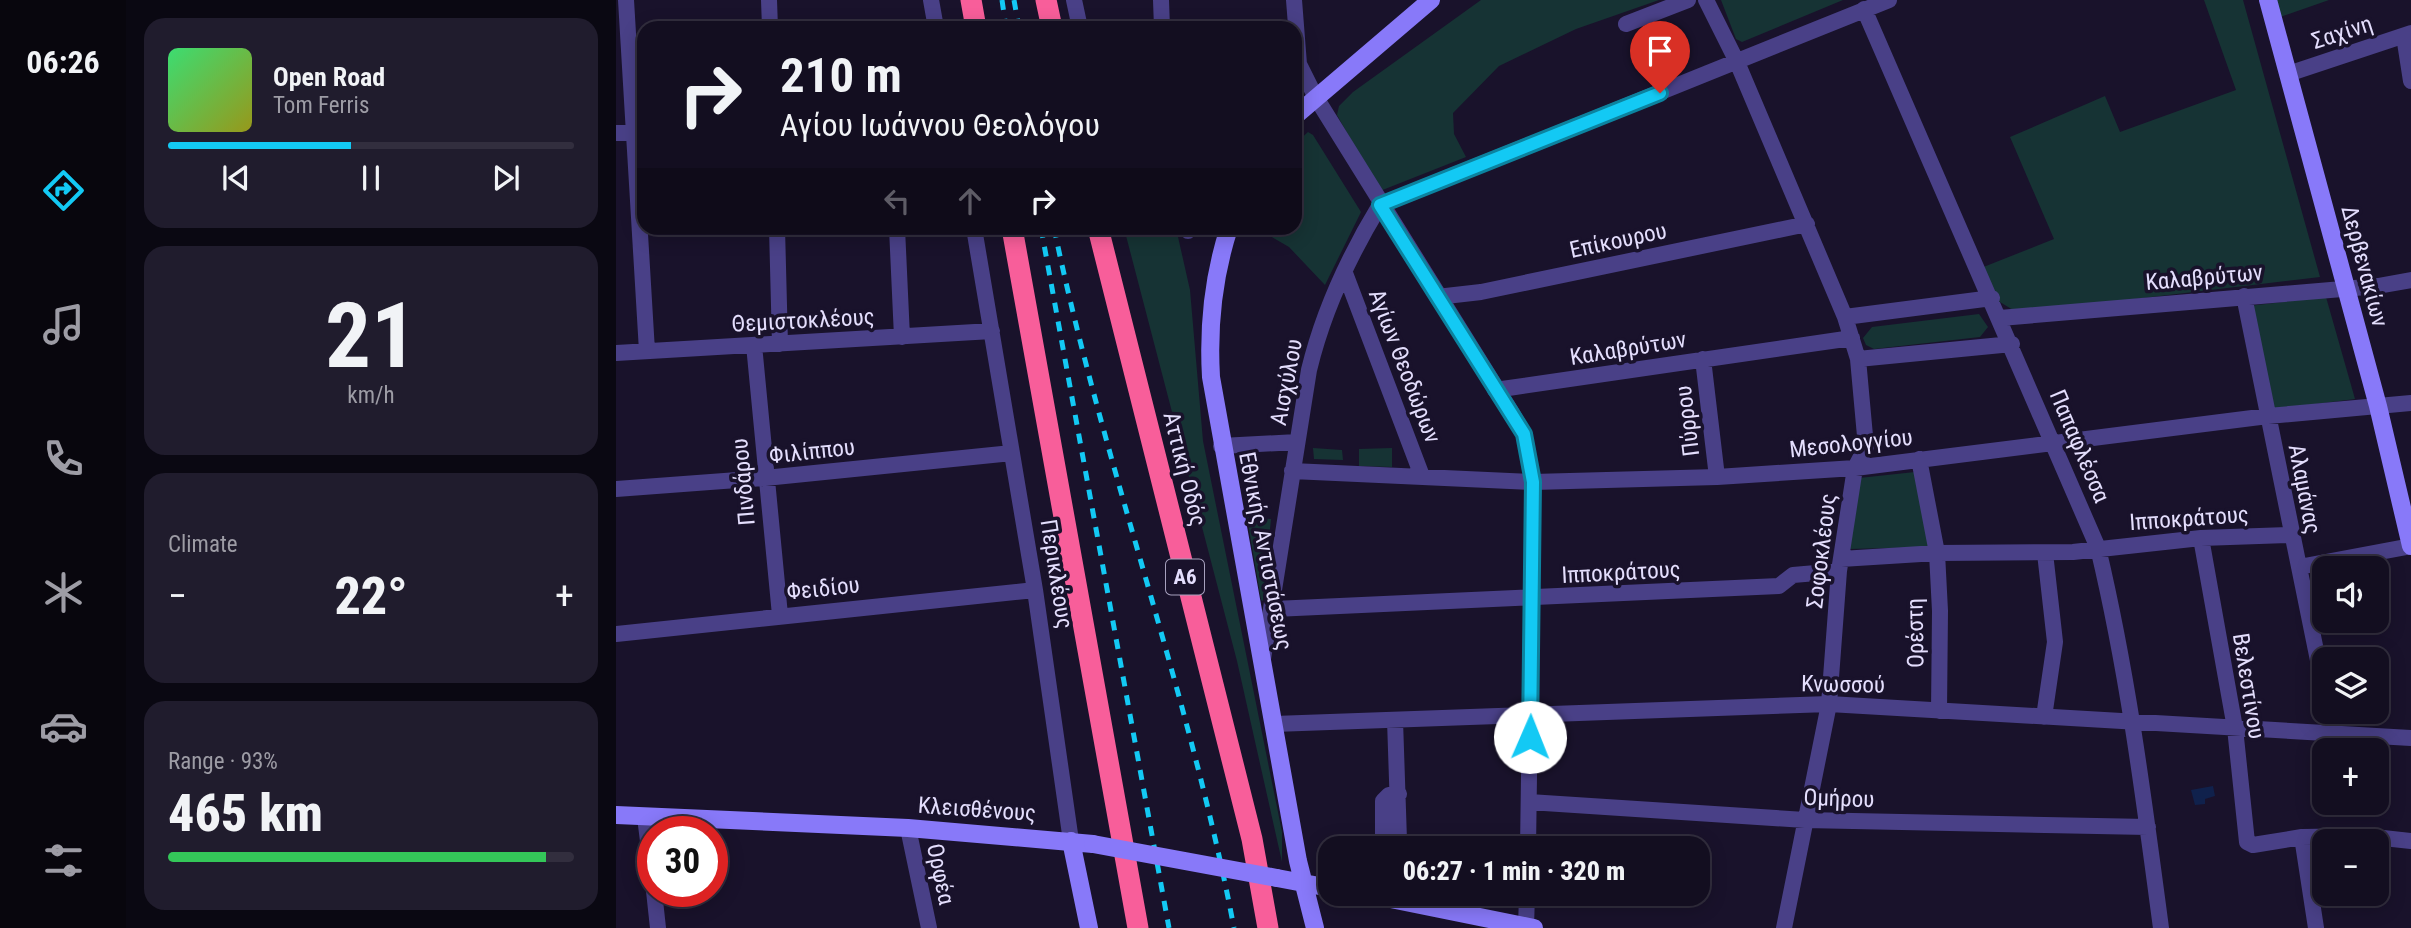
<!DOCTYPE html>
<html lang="en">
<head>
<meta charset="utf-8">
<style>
  body { margin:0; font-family:"Roboto Condensed",sans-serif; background:#201c2d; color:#f1f3f6; height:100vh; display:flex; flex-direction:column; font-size:26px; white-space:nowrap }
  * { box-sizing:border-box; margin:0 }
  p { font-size:23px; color:#9d9ca5 }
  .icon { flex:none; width:38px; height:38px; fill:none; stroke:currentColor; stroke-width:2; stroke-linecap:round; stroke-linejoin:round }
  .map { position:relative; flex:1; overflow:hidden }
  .drawer { display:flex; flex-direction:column; gap:18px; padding:18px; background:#0a0812; width:490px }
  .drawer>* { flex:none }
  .hud { position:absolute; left:21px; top:21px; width:665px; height:214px; border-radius:21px; box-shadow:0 4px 18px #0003,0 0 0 2px #322e3e; background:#130e20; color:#f1f3f6; overflow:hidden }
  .fabs { position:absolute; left:1696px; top:556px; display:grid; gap:14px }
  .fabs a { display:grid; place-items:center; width:77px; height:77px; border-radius:14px; background:#130e20; box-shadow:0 4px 18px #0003,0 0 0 2px #322e3e; font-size:35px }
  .speed { position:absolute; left:21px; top:816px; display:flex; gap:14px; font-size:35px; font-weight:700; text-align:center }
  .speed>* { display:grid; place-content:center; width:91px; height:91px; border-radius:50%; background:#130e20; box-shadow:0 4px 18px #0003,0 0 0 2px #322e3e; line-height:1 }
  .speed .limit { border:10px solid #d22; background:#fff; color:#111 }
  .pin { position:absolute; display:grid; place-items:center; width:60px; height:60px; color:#fff; margin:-72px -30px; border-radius:50% 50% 50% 0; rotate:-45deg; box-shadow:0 0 7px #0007 }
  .pin .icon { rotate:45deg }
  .me { position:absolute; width:77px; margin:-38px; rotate:1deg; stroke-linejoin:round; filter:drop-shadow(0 0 5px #0008) }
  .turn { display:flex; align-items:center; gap:24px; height:147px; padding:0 28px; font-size:32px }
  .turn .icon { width:91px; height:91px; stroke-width:2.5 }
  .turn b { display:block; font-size:49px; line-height:60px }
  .lanes { display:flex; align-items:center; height:66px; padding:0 28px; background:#0003; justify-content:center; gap:35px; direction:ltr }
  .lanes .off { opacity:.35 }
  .big { font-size:52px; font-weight:800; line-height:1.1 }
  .drawer .widget { flex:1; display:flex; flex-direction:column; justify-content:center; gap:10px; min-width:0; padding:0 24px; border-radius:21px; background:#201c2d }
  .drawer .dial { align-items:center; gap:0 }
  .dial b { font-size:91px; line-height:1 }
  .song { display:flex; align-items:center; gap:21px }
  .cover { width:84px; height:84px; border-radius:10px; background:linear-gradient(135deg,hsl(140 70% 55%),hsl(60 70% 35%)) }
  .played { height:7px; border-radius:4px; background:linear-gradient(90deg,#13c9f4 45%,#322e3e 45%) }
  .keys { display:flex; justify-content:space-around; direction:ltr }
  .heat { display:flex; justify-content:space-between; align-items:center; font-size:38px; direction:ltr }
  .charge { height:10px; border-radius:5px; background:linear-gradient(90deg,#34c759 93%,#322e3e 0) }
  .trip { position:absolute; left:702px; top:836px; width:392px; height:70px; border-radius:21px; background:#130e20; box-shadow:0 4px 18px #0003,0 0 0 2px #322e3e; font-weight:800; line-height:70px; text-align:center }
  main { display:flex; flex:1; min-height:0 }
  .dock { display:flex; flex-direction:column; width:126px; justify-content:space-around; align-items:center; background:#08060d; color:#9d9ca5 }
  .dock .icon { width:49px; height:49px }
  .dock .current { color:#13c9f4 }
  .dock b { font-size:32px; color:#f1f3f6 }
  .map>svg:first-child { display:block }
  .green { fill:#163334 }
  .water { fill:#10214c }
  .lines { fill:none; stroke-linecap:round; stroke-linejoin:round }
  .street { stroke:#494087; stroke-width:16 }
  .secondary { stroke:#8879f9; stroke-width:18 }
  .highway { stroke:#f85e9a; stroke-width:21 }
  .rail { stroke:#13c9f4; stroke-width:5; stroke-dasharray:10 9; stroke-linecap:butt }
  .secondary-bridge { stroke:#8879f9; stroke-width:18 }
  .route-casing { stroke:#0c839f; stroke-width:18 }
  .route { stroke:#13c9f4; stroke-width:12 }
  .labels { text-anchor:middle; stroke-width:7; stroke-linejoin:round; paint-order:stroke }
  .shield { fill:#19122b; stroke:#a7a1be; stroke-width:2 }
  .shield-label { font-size:21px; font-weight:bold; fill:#e4defd }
  .street-label { font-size:23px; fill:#e4defd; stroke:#19122b }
</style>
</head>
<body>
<main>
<nav class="dock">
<b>06:26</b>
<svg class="icon current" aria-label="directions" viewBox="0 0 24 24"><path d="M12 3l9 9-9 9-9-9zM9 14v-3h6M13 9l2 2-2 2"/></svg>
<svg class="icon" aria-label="music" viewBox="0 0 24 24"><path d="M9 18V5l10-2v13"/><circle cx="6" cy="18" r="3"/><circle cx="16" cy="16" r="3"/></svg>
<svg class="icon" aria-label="phone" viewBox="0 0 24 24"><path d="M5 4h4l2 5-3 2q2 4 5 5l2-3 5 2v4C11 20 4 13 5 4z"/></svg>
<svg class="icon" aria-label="climate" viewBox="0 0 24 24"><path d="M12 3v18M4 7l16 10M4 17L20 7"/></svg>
<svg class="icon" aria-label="car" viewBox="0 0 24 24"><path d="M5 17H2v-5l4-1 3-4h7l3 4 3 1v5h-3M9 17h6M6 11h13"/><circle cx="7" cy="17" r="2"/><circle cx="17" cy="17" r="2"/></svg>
<svg class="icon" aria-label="filters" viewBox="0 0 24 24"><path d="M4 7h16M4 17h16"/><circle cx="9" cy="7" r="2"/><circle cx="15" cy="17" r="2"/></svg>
</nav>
<section class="drawer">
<div class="widget">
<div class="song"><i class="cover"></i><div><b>Open Road</b><p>Tom Ferris</p></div></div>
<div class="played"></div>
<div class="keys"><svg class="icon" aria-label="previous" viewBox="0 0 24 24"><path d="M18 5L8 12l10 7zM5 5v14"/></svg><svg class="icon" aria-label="pause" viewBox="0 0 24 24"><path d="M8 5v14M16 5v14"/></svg><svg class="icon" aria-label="next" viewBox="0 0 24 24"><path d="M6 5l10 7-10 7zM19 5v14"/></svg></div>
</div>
<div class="widget dial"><b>21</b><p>km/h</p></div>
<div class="widget"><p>Climate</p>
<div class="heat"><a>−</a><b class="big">22°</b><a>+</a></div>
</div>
<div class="widget"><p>Range · 93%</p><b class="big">465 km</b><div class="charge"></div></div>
</section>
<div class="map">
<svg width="1795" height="928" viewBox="0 0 1795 928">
  <rect width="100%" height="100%" fill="#19122b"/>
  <path class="green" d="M865,0H1043L960,29L883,66L837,113L838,134L850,157L764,191L721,115L723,106L737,92Z
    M1105,0H1227L1126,42L1120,39Z
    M1588,0H1627L1704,277L1402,313L1379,299L1365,268L1438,239L1394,137L1489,96L1504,132L1620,90Z
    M1660,0H1713L1664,17Z
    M692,132L697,135L745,212L709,285L673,247L640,228H679V144Z
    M508,228H560L574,290L587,441L666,832V862L621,661Z
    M1710,297L1739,399L1653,410L1632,306Z
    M1363,314L1372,327L1364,337L1258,349L1250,345L1247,338L1256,327Z
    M697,448L726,450L727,460L698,459Z
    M776,448V467L743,466V449Z
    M1299,472L1313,547L1233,549L1243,478Z
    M631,517L655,519L647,601L645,600Z"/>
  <path class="water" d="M1597,786L1599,796L1589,799V804L1579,805L1575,790Z"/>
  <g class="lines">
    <path class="street" d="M10,0L31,351
      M153,0L154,28
      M315,0L320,28
      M458,0L464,28
      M545,0L546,28
      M678,0L683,64L699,96L896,413L908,434L917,482L912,849
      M1090,0L1121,62L1229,317L1242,359L1250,447L1239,468L1223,571L1213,704L1168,928
      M1248,9L1482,548C1512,674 1528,800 1545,928
      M1010,24L1072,0
      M1788,36L1795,81
      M1672,74L1795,33
      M0,133H28
      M764,205L1273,0
      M161,228L164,344
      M281,228L286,337
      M358,228L419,590L455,841
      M569,228L572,231
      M729,273L806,476
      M1628,296L1708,690
      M821,297L865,292L1191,224
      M1229,317L1376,298
      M1384,318L1762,286L1795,280
      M138,345L164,615
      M0,353L376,331
      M1087,359L1101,477
      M1242,359L1396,344
      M879,390L1236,338
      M605,446L681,442
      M1303,459L1321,553L1324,611L1323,711
      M676,471L917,482L1101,477L1239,468L1652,416L1795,403
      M0,489L149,478L396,453
      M1585,538L1619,728L1631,842L1637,845L1686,837L1749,836L1795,841
      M1225,559L1321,553L1457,552L1585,538L1674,535
      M1683,567L1795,546
      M658,609L1163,586L1177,575L1223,571
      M0,634L419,590
      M647,659L693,370C707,312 733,256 764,205
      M1713,712L1716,731
      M1428,717L1439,642L1429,553
      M658,724L1213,704L1795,738
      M913,802L1189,820L1532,827
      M29,817L37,881
      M292,828L313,928
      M1686,837L1700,928
      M767,843H778L783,840L779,720
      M767,849V801L773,795L783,794
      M38,891L42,928
      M910,928L911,894"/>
    <path class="secondary" d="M1652,0L1762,406L1795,546
      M679,116L815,0
      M613,228C597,277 592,325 595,377L682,861L699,928
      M0,815L292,828L477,844
      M455,841L473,928
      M661,878L714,888
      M750,894L918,928"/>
    <path class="highway" d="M355,0L360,28
      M430,0L436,28
      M396,228L522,928
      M482,228L636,839L652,928"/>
    <path class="rail" d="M386,0L390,28
      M398,0L403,28
      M425,228L553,928
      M438,228C487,464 573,691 618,928"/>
    <path class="secondary-bridge" d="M477,844L661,878"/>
  </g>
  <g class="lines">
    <g class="route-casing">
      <path id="route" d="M914,737L917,482L908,434L764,205L1044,93"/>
    </g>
    <use href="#route" class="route"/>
  </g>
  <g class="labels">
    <rect class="shield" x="550" y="559.5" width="38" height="35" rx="5"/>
    <g class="shield-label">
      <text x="569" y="584">Α6</text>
    </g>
    <g class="street-label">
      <text transform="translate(1726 32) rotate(-18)" y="8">Σαχίνη</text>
      <text transform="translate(1002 240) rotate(-12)" y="8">Επίκουρου</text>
      <text transform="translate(1749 266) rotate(75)" y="8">Δερβενακίων</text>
      <text transform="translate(1588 277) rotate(-5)" y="8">Καλαβρύτων</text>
      <text transform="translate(187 320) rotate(-3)" y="8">Θεμιστοκλέους</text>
      <text transform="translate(1012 348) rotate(-9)" y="8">Καλαβρύτων</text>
      <text transform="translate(789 366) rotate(69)" y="8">Αγίων Θεοδώρων</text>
      <text transform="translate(670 382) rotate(-79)" y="8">Αισχύλου</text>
      <text transform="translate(1071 421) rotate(-97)" y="8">Πύρρου</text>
      <text transform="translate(1235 443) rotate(-6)" y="8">Μεσολογγίου</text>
      <text transform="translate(1464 446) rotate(67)" y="8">Παπαφλέσσα</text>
      <text transform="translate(196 451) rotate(-6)" y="8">Φιλίππου</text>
      <text transform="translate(569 469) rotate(76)" y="8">Αττική Οδός</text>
      <text transform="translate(127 482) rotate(-95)" y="8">Πινδάρου</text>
      <text transform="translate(1689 489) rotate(79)" y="8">Αλαμάνας</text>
      <text transform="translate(1573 518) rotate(-4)" y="8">Ιπποκράτους</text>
      <text transform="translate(650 551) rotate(79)" y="8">Εθνικής Αντιστάσεως</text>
      <text transform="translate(1205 551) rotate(-83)" y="8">Σοφοκλέους</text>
      <text transform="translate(1005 572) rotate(-3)" y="8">Ιπποκράτους</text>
      <text transform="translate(441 574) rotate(81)" y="8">Περικλέους</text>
      <text transform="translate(207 588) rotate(-6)" y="8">Φειδίου</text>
      <text transform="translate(1299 633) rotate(-91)" y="8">Ορέστη</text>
      <text transform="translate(1227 684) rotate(1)" y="8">Κνωσσού</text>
      <text transform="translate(1633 686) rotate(81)" y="8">Βελεστίνου</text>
      <text transform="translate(1223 798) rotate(2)" y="8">Ομήρου</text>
      <text transform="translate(361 809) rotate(4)" y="8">Κλεισθένους</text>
      <text transform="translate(325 874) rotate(78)" y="8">Ορφέα</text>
    </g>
  </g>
</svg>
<div class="fabs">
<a><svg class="icon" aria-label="sound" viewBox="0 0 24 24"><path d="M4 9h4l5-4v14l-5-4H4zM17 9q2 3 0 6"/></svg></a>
<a><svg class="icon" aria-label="layers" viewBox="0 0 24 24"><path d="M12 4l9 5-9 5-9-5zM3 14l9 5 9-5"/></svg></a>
<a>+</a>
<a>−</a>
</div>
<div class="speed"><div class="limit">30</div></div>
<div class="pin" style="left:1044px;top:93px;background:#d93025"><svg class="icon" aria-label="arrive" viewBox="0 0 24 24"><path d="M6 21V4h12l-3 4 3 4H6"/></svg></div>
<svg class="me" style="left:914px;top:737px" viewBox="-20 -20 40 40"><circle r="19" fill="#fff"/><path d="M0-13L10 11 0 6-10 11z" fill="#13c9f4"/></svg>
<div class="trip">06:27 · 1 min · 320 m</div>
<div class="hud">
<div class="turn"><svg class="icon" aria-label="right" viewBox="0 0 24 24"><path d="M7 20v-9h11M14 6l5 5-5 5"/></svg><div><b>210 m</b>Αγίου Ιωάννου Θεολόγου</div></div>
<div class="lanes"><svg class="icon off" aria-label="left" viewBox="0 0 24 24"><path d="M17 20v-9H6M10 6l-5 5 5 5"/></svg><svg class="icon off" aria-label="ahead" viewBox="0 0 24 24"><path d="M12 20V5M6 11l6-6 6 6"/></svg><svg class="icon" aria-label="right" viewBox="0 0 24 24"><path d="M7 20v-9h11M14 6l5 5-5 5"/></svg></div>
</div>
</div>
</main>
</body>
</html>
